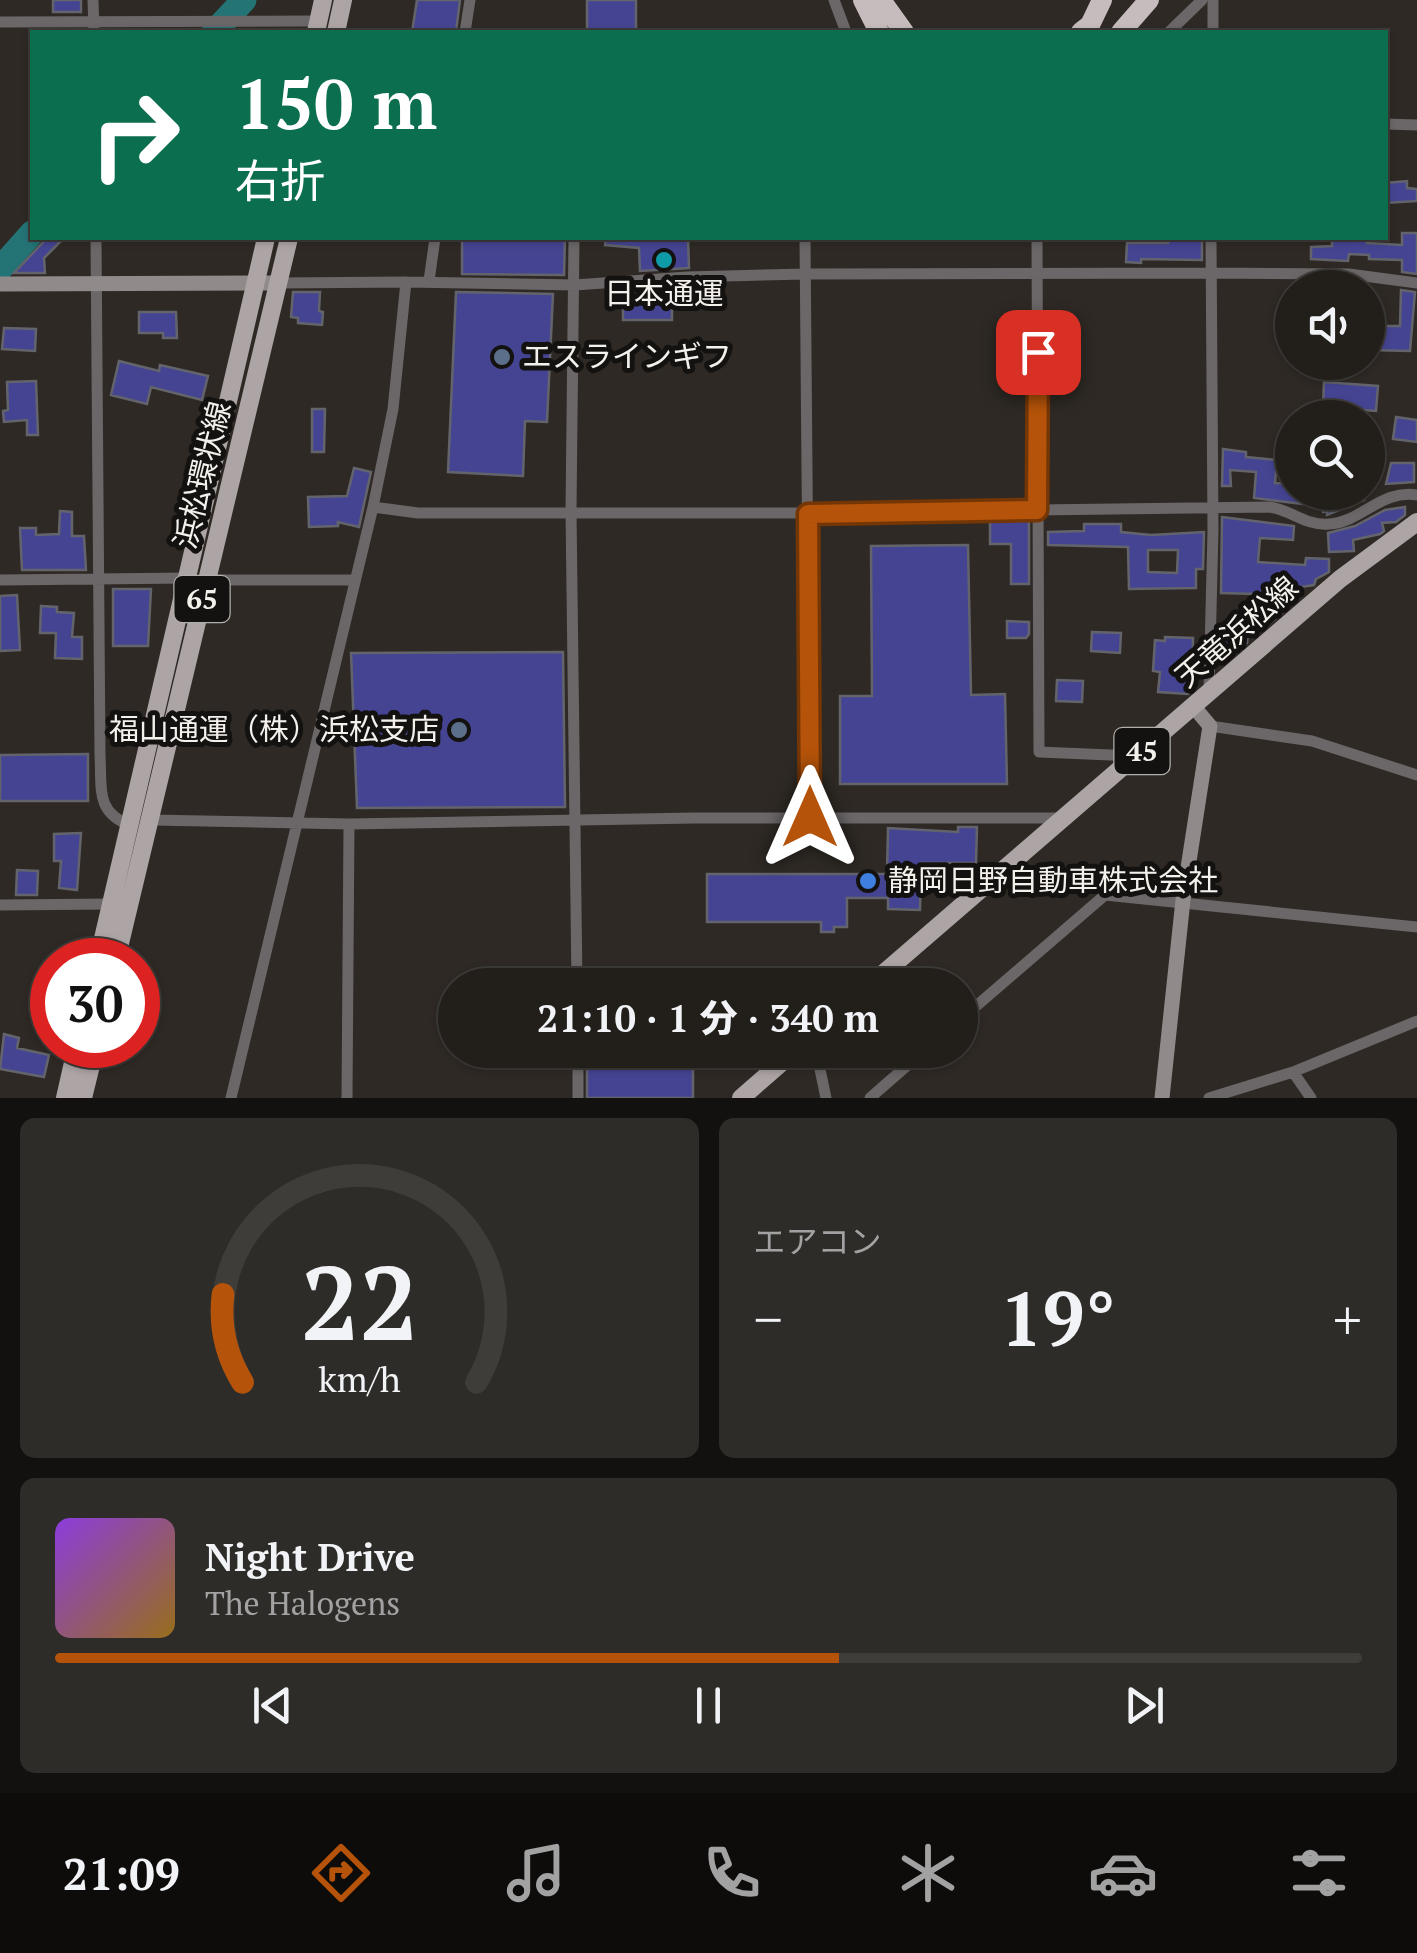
<!DOCTYPE html>
<html lang="ja">
<head>
<meta charset="utf-8">
<style>
  body { margin:0; font-family:"PT Serif","Noto Sans JP",serif; background:#2e2c28; color:#f1f3f6; height:100vh; display:flex; flex-direction:column; font-size:38px; white-space:nowrap }
  * { box-sizing:border-box; margin:0 }
  p { font-size:32px; color:#a2a2a3 }
  .icon { flex:none; width:55px; height:55px; fill:none; stroke:currentColor; stroke-width:2; stroke-linecap:round; stroke-linejoin:round }
  .map { position:relative; height:1098px; overflow:hidden }
  .sheet { display:flex; flex-direction:column; gap:20px; padding:20px; background:#13110f; flex:1 }
  .sheet>* { flex:none }
  .top-card { position:absolute; left:30px; top:30px; width:1358px; height:210px; border-radius:0px; box-shadow:0 2px 8px #0004,0 0 0 2px #3f3d3a; background:#0b6e4f; color:#fff; overflow:hidden }
  .fabs { position:absolute; left:1275px; top:270px; display:grid; gap:20px }
  .fabs a { display:grid; place-items:center; width:110px; height:110px; border-radius:50%; background:#221f1b; box-shadow:0 2px 8px #0004,0 0 0 2px #3f3d3a; font-size:50px }
  .speed { position:absolute; left:30px; top:938px; display:flex; gap:20px; font-size:50px; font-weight:700; text-align:center }
  .speed>* { display:grid; place-content:center; width:130px; height:130px; border-radius:50%; background:#221f1b; box-shadow:0 2px 8px #0004,0 0 0 2px #3f3d3a; line-height:1 }
  .speed .limit { border:15px solid #d22; background:#fff; color:#111 }
  .pin { position:absolute; display:grid; place-items:center; width:85px; height:85px; color:#fff; margin:-42px; border-radius:20px; box-shadow:0 5px 15px #0006 }
  .me { position:absolute; width:110px; margin:-55px; rotate:0deg; stroke-linejoin:round; filter:drop-shadow(0 0 8px #0008) }
  .turn { display:flex; align-items:center; gap:35px; height:210px; padding:0 40px; font-size:45px }
  .turn .icon { width:130px; height:130px; stroke-width:2.5 }
  .turn b { display:block; font-size:70px; line-height:85px }
  .big { font-size:75px; font-weight:800; line-height:1.1 }
  .sheet .tile { flex:1; display:flex; flex-direction:column; justify-content:center; gap:15px; min-width:0; padding:0 35px; border-radius:15px; background:#2e2c28 }
  .sheet .dial { align-items:center; gap:0 }
  .dial svg { height:260px; overflow:visible; fill:none; stroke:#3f3d3a; stroke-width:7; stroke-linecap:round; text-anchor:middle }
  .dial text { fill:#f1f3f6; stroke:none }
  .song { display:flex; align-items:center; gap:30px }
  .cover { width:120px; height:120px; border-radius:15px; background:linear-gradient(135deg,hsl(270 70% 55%),hsl(40 70% 35%)) }
  .played { height:10px; border-radius:5px; background:linear-gradient(90deg,#b45309 60%,#3f3d3a 60%) }
  .keys { display:flex; justify-content:space-around; direction:ltr }
  .heat { display:flex; justify-content:space-between; align-items:center; font-size:55px; direction:ltr }
  .sheet .tiles { flex:1; display:grid; gap:20px; grid-template-columns:1fr 1fr }
  .tile:last-child { grid-column:span 2 }
  .trip { position:absolute; left:438px; top:968px; width:540px; height:100px; border-radius:50px; background:#221f1b; box-shadow:0 2px 8px #0004,0 0 0 2px #3f3d3a; font-weight:800; line-height:100px; text-align:center }
  .tabs { display:flex; height:160px; justify-content:space-around; align-items:center; background:#0e0c0b; color:#a2a2a3 }
  .tabs .icon { width:70px; height:70px }
  .tabs .selected { color:#b45309 }
  .tabs b { font-size:45px; color:#f1f3f6 }
  .map>svg:first-child { display:block }
  .lines { fill:none; stroke-linecap:round; stroke-linejoin:round }
  .river { stroke:#247476; stroke-width:25 }
  .building { fill:#454492; stroke:#63646b; stroke-width:2.5; fill-rule:evenodd }
  .street { stroke:#6b6768; stroke-width:11 }
  .secondary { stroke:#908a8a; stroke-width:15 }
  .primary { stroke:#ada4a5; stroke-width:18 }
  .highway { stroke:#c7bcbd; stroke-width:20 }
  .route-casing { stroke:#753606; stroke-width:25 }
  .route { stroke:#b45309; stroke-width:18 }
  .culture-dot { fill:#0f9aa8; stroke:#141210; stroke-width:4 }
  .service-dot { fill:#5c6f8a; stroke:#141210; stroke-width:4 }
  .shop-dot { fill:#3f7fe0; stroke:#141210; stroke-width:4 }
  .labels { text-anchor:middle; stroke-width:10; stroke-linejoin:round; paint-order:stroke }
  .shield { fill:#141210; stroke:#b1aeab; stroke-width:2.5 }
  .shield-label { font-size:28px; font-weight:bold; fill:#f4f1ed }
  .poi-label { font-size:30px; fill:#f4f1ed; stroke:#141210; text-anchor:start }
  .street-label { font-size:30px; fill:#f4f1ed; stroke:#141210 }
</style>
</head>
<body>
<div class="map">
<svg width="1417" height="1098" viewBox="0 0 1417 1098">
  <rect width="100%" height="100%" fill="#2e2924"/>
  <g class="lines">
    <path class="river" d="M214,32L244,0
      M0,269L32,233"/>
  </g>
  <path class="building" d="M53,0H81V12H53Z
    M417,0H460L456,32H412Z
    M587,0H636V32H587Z
    M1407,181V188L1417,189V201L1385,203V183Z
    M1402,233H1417V274L1402,272V260L1369,259V255L1349,254L1348,261L1311,259V247L1332,246V240L1354,241V238H1367V243L1402,245Z
    M47,238H64L44,258L45,273H14Z
    M462,238H565L564,275L462,274Z
    M606,238H688L689,268L640,271L639,248L605,245Z
    M1169,238L1202,240V260L1141,259V263L1126,262L1127,243H1168Z
    M1401,290L1415,292L1410,351L1368,350V326H1400Z
    M293,292H320L319,311L323,312L322,325L298,323V318L291,317Z
    M456,292L553,294L547,422L525,421L523,476L448,472Z
    M623,297H672V320H623Z
    M139,312H176L177,338H163V333H139Z
    M4,328L36,329L35,351L2,349Z
    M119,361L159,371L160,365L208,376L202,400L151,387L147,404L111,395Z
    M36,381L38,435H27V420L4,422L3,411L8,410L7,382Z
    M1324,382L1378,386L1376,411L1323,407Z
    M312,409H325L324,452H312Z
    M1396,417L1417,420V442L1393,439Z
    M1223,449L1246,452V457L1277,460L1275,483L1292,484V492H1303V504L1254,498L1256,472L1230,470L1231,486H1222Z
    M1391,463H1414V482L1386,484Z
    M354,468L371,472L359,527L338,522V526L309,527L308,497L347,496Z
    M1319,492H1362L1364,500L1327,515V511L1323,512Z
    M1405,507V515L1396,522L1382,523L1384,531L1380,534L1353,540L1354,551L1329,552L1328,533L1355,526L1385,510Z
    M60,511L72,512V536H84L86,570H22L20,528H36V535L59,534Z
    M1222,517L1294,526L1293,540L1260,538L1258,562L1305,565L1306,558L1329,559V572L1316,579L1314,585L1293,588L1292,604L1283,607V612L1269,624L1255,623L1256,594L1221,593Z
    M990,520H1029V584H1011V544H990Z
    M1084,524H1121V532L1151,535L1204,532L1203,569H1196V588L1129,589L1128,547L1048,545V532L1084,531ZM1148,550H1178L1177,573L1148,572Z
    M968,545L971,695L1005,694L1007,784H840V696H872L871,546Z
    M113,589H151L148,646H113Z
    M17,595L20,650L0,651V596Z
    M41,606L57,607V612L74,613L72,637H82V659L55,658L56,633H40Z
    M1007,621L1029,622V634L1026,638H1007Z
    M1220,627L1248,629L1247,643L1240,649L1219,648Z
    M1092,632L1121,633L1120,653L1091,651Z
    M1165,637L1193,638L1192,675L1196,676L1195,688L1188,694L1158,692L1160,672L1153,671L1155,640L1165,641Z
    M563,652L565,807L357,808L351,653Z
    M1057,680L1083,681L1082,702L1056,701Z
    M88,754V801H0V755Z
    M958,827H977L976,863H921L920,910L888,909V898H847V927H834V932H821V922H707V874H887L888,828L958,832Z
    M81,833L77,890L59,888L61,861H54V834Z
    M17,870L38,871L37,895H16Z
    M4,1034L19,1038L17,1048L49,1055L44,1077L0,1069Z
    M587,1053L693,1054V1098H587Z"/>
  <g class="lines">
    <path class="street" d="M93,0L94,32
      M834,0L846,32
      M0,22L319,21
      M465,32L470,0
      M1169,32L1202,0
      M1213,32V0
      M1385,124L1417,125
      M96,238L100,755C102,788 95,811 129,825
      M574,238L571,511L577,985
      M805,238L810,817
      M1037,238L1039,752L1135,756
      M429,281L435,238
      M406,282L575,285L687,277L806,274L1211,273L1349,274L1417,283
      M373,507L418,513H808L1269,507C1292,510 1305,526 1329,524C1362,522 1381,489 1417,495
      M0,580L187,578
      M206,580H354
      M1209,692L1213,530L1211,238
      M1210,726L1312,741L1417,775
      M151,820L349,824L694,818H1064
      M0,905L111,904
      M960,1020L1105,895L1417,927
      M816,1050L826,1098
      M1293,1072L1311,1098
      M231,1098L373,507L393,409L406,282L279,283
      M347,1098L349,824
      M578,1098V1050
      M870,1098L925,1050
      M1209,1098L1293,1072L1417,1021"/>
    <path class="secondary" d="M0,284L279,283
      M1162,1098L1183,900L1210,726L1194,707"/>
    <path class="primary" d="M316,32L323,0
      M336,32L343,0
      M98,960L266,238
      M116,960L289,238
      M870,985L1340,579L1417,522
      M65,1098L77,1045
      M83,1098L96,1045
      M741,1098L796,1050"/>
    <path class="highway" d="M863,0L879,32
      M881,0L904,32
      M1081,32L1090,25L1102,0
      M1121,32L1149,0"/>
  </g>
  <g class="lines">
    <g class="route-casing">
      <path id="route" d="M810,817L808,514L1037,510L1038,352"/>
    </g>
    <use href="#route" class="route"/>
  </g>
  <circle class="culture-dot" cx="664" cy="260" r="10"/>
  <g class="service-dot">
    <circle cx="502" cy="357" r="10"/>
    <circle cx="459" cy="730" r="10"/>
  </g>
  <circle class="shop-dot" cx="868" cy="881" r="10"/>
  <g class="labels">
    <g class="shield">
      <rect x="174.5" y="576" width="55" height="46" rx="8"/>
      <rect x="1114.5" y="728" width="55" height="46" rx="8"/>
    </g>
    <g class="shield-label">
      <text x="202" y="609">65</text>
      <text x="1142" y="761">45</text>
    </g>
    <g class="poi-label">
      <text x="664" y="304" text-anchor="middle">日本通運</text>
      <text x="522" y="367">エスラインギフ</text>
      <text x="439" y="740" text-anchor="end">福山通運（株）浜松支店</text>
      <text x="888" y="891">静岡日野自動車株式会社</text>
    </g>
    <g class="street-label">
      <text transform="translate(203 475) rotate(-76)" y="10">浜松環状線</text>
      <text transform="translate(1237 632) rotate(-41)" y="10">天竜浜松線</text>
    </g>
  </g>
</svg>
<div class="fabs">
<a><svg class="icon" aria-label="sound" viewBox="0 0 24 24"><path d="M4 9h4l5-4v14l-5-4H4zM17 9q2 3 0 6"/></svg></a>
<a><svg class="icon" aria-label="search" viewBox="0 0 24 24"><circle cx="10" cy="10" r="6"/><path d="M15 15l6 6"/></svg></a>
</div>
<div class="speed"><div class="limit">30</div></div>
<div class="pin" style="left:1038px;top:352px;background:#d93025"><svg class="icon" aria-label="arrive" viewBox="0 0 24 24"><path d="M6 21V4h12l-3 4 3 4H6"/></svg></div>
<svg class="me" style="left:810px;top:817px" viewBox="-20 -20 40 40"><path d="M0-17L14 15 0 8-14 15z" fill="#b45309" stroke="#fff" stroke-width="4"/></svg>
<div class="trip">21:10 · 1 分 · 340 m</div>
<div class="top-card">
<div class="turn"><svg class="icon" aria-label="right" viewBox="0 0 24 24"><path d="M7 20v-9h11M14 6l5 5-5 5"/></svg><div><b>150 m</b>右折</div></div>
</div>
</div>
<section class="sheet">
<div class="tiles">
<div class="tile dial"><svg viewBox="0 0 100 80">
<path d="M14 69A42 42 0 1 1 86 69"/>
<path d="M14 69A42 42 0 0 1 8 42" stroke="#b45309"/>
<text x="50" y="56" font-size="32" font-weight="700">22</text>
<text x="50" y="72" font-size="11">km/h</text>
</svg></div>
<div class="tile"><p>エアコン</p>
<div class="heat"><a>−</a><b class="big">19°</b><a>+</a></div>
</div>
<div class="tile">
<div class="song"><i class="cover"></i><div><b>Night Drive</b><p>The Halogens</p></div></div>
<div class="played"></div>
<div class="keys"><svg class="icon" aria-label="previous" viewBox="0 0 24 24"><path d="M18 5L8 12l10 7zM5 5v14"/></svg><svg class="icon" aria-label="pause" viewBox="0 0 24 24"><path d="M8 5v14M16 5v14"/></svg><svg class="icon" aria-label="next" viewBox="0 0 24 24"><path d="M6 5l10 7-10 7zM19 5v14"/></svg></div>
</div>
</div>
</section>
<nav class="tabs">
<b>21:09</b>
<svg class="icon selected" aria-label="directions" viewBox="0 0 24 24"><path d="M12 3l9 9-9 9-9-9zM9 14v-3h6M13 9l2 2-2 2"/></svg>
<svg class="icon" aria-label="music" viewBox="0 0 24 24"><path d="M9 18V5l10-2v13"/><circle cx="6" cy="18" r="3"/><circle cx="16" cy="16" r="3"/></svg>
<svg class="icon" aria-label="phone" viewBox="0 0 24 24"><path d="M5 4h4l2 5-3 2q2 4 5 5l2-3 5 2v4C11 20 4 13 5 4z"/></svg>
<svg class="icon" aria-label="climate" viewBox="0 0 24 24"><path d="M12 3v18M4 7l16 10M4 17L20 7"/></svg>
<svg class="icon" aria-label="car" viewBox="0 0 24 24"><path d="M5 17H2v-5l4-1 3-4h7l3 4 3 1v5h-3M9 17h6M6 11h13"/><circle cx="7" cy="17" r="2"/><circle cx="17" cy="17" r="2"/></svg>
<svg class="icon" aria-label="filters" viewBox="0 0 24 24"><path d="M4 7h16M4 17h16"/><circle cx="9" cy="7" r="2"/><circle cx="15" cy="17" r="2"/></svg>
</nav>
</body>
</html>
